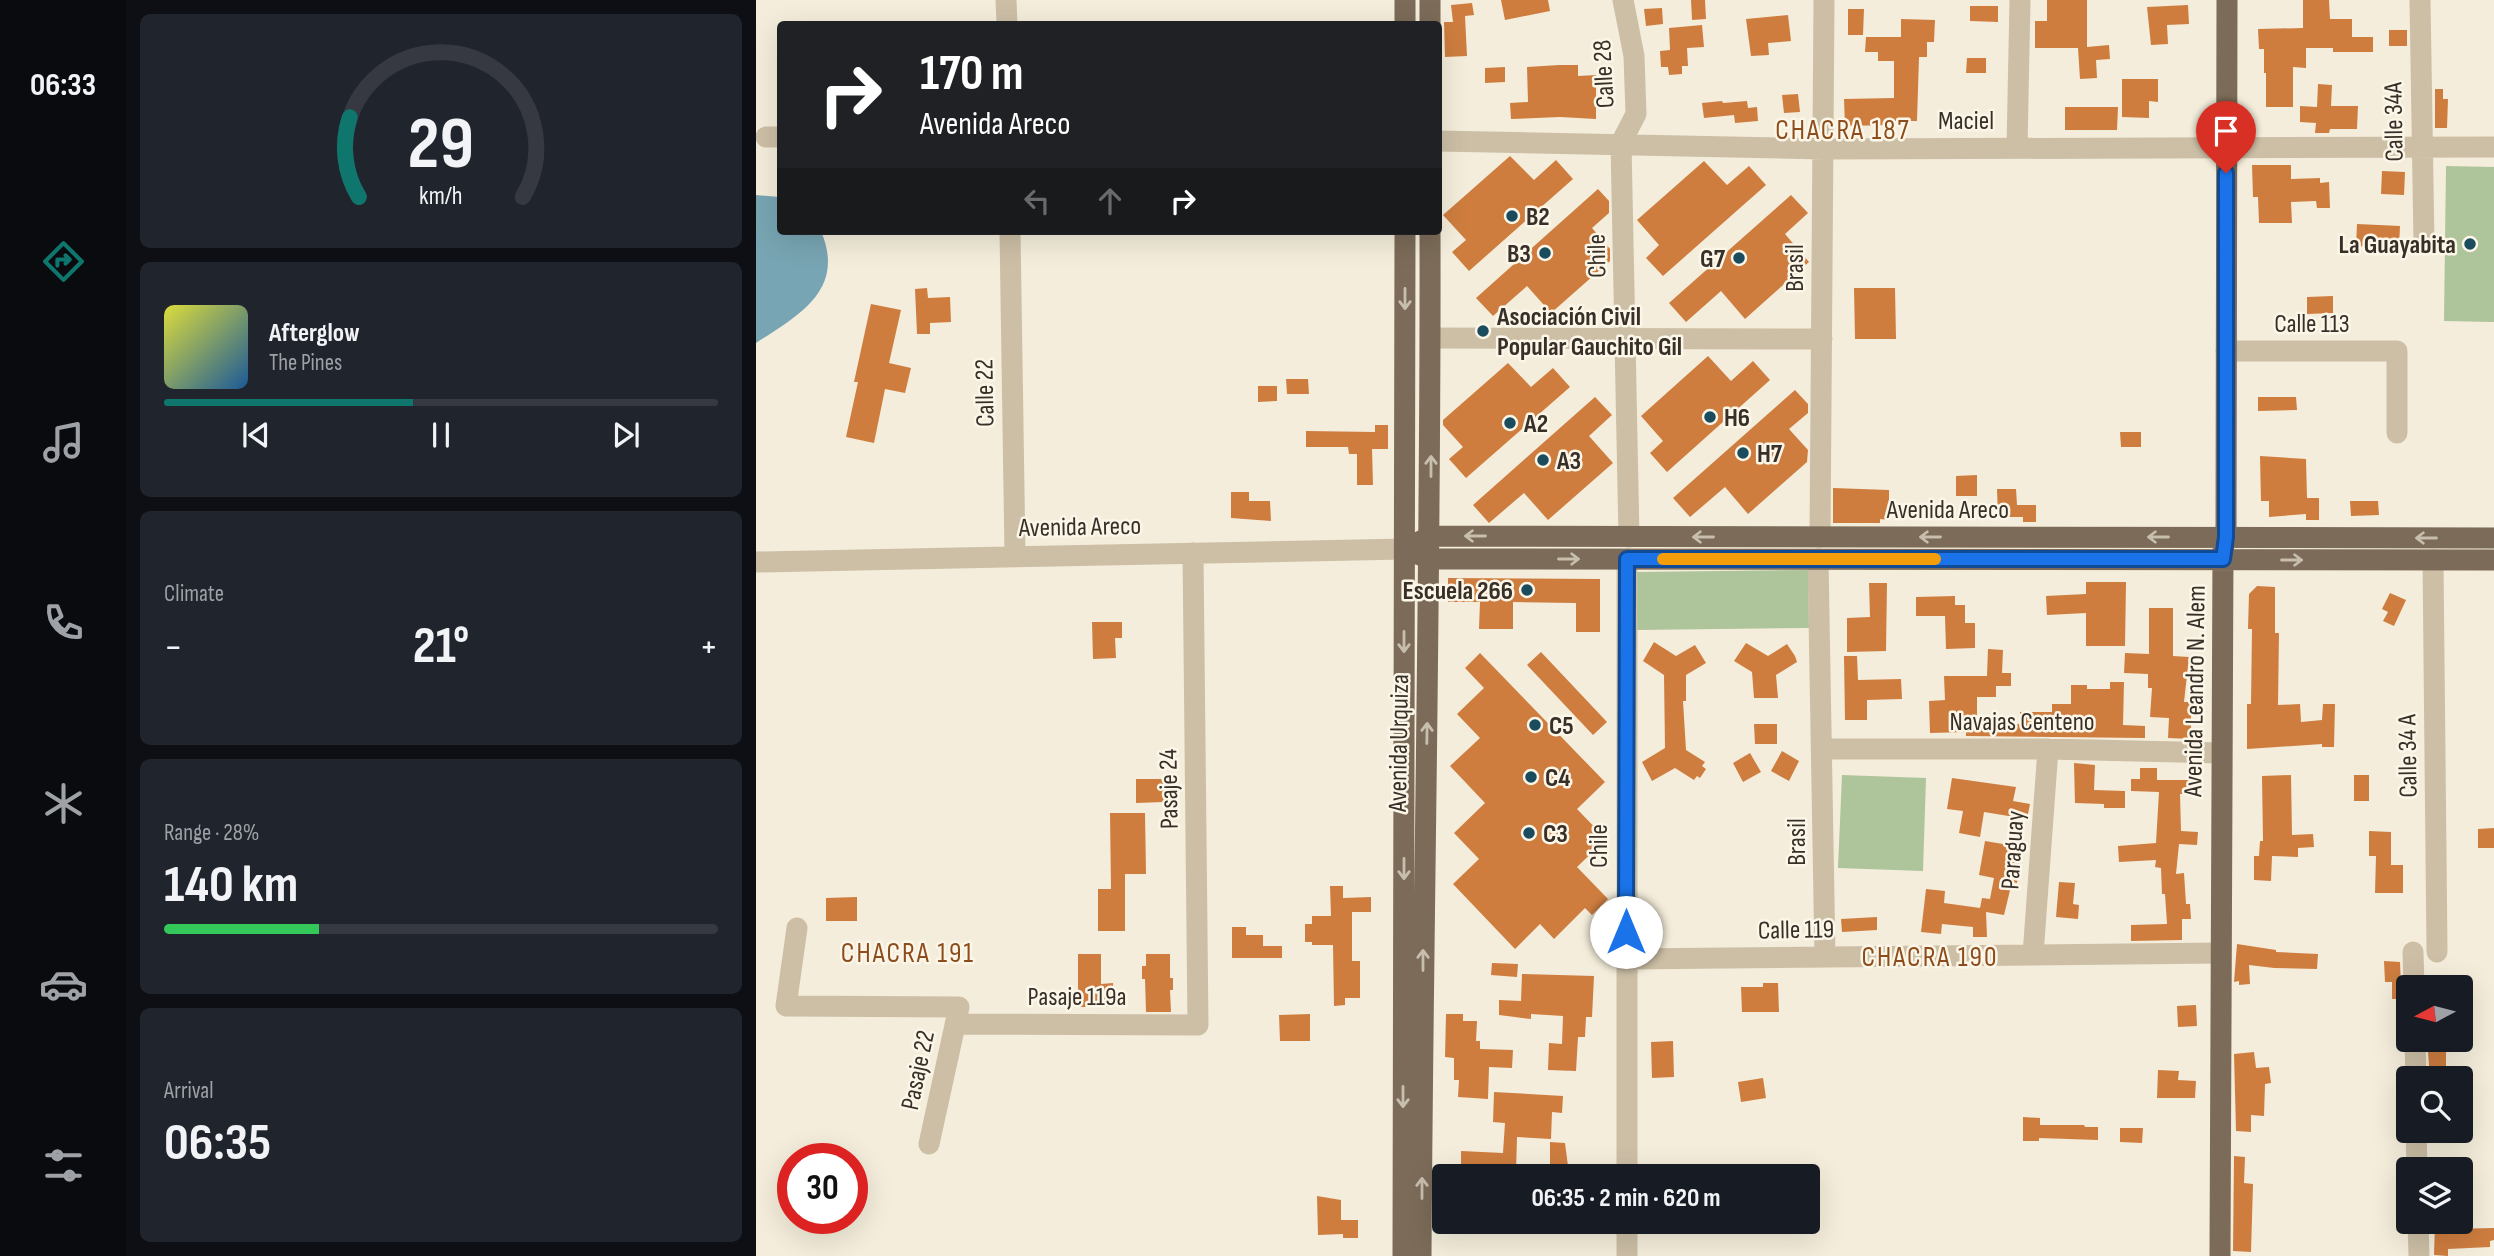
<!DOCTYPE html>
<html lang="en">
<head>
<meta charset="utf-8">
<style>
  body { margin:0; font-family:"Sofia Sans Condensed",sans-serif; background:#20242c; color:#f1f3f6; height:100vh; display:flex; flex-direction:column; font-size:26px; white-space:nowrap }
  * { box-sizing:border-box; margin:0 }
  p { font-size:23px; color:#9ea1a6 }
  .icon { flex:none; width:38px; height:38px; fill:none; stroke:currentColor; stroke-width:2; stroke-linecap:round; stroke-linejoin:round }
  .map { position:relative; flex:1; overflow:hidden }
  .panel { display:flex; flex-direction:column; gap:14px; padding:14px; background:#0d0f14; width:630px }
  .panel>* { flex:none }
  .guide { position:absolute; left:21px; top:21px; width:665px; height:214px; border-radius:7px; box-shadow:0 7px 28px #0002; background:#202124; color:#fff; overflow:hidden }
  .needle { width:46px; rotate:263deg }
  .controls { position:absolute; left:1640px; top:975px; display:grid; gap:14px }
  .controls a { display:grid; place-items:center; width:77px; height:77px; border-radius:7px; background:#171b24; box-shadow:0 7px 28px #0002; font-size:35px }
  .speed { position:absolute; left:21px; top:1143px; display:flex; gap:14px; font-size:35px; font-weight:700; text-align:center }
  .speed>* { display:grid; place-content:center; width:91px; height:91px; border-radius:50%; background:#171b24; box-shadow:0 7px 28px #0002; line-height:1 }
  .speed .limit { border:10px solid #d22; background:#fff; color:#111 }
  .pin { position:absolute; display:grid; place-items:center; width:60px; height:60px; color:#fff; margin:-72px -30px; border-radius:50% 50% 50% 0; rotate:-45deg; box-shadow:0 0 7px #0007 }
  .pin .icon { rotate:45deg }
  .me { position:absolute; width:77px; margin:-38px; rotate:0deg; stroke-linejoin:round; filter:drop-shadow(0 0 5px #0008) }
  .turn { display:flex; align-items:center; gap:24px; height:147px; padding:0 28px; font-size:32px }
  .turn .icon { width:91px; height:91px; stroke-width:2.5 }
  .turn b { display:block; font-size:49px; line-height:60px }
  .lanes { display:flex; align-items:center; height:66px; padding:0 28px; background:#0003; justify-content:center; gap:35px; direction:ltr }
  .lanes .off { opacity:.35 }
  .big { font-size:52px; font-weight:700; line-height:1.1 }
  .panel .card { flex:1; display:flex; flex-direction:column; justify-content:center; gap:10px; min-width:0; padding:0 24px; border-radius:10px; background:#20242c }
  .panel .dial { align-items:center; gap:0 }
  .dial svg { height:182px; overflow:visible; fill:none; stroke:#363941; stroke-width:7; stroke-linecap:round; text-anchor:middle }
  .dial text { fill:#f1f3f6; stroke:none }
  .song { display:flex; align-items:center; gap:21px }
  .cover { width:84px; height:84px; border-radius:10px; background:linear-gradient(135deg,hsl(60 70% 55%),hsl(210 70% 35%)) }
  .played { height:7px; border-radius:4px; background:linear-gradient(90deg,#0f766e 45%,#363941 45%) }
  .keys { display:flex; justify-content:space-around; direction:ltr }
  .heat { display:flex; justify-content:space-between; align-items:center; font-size:38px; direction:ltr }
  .charge { height:10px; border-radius:5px; background:linear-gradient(90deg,#34c759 28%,#363941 0) }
  .trip { position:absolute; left:676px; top:1164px; width:388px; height:70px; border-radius:7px; background:#171b24; box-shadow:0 7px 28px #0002; font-weight:700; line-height:70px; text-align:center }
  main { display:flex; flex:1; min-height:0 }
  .dock { display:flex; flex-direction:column; width:126px; justify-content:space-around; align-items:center; background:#090b0e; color:#9ea1a6 }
  .dock .icon { width:49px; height:49px }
  .dock .current { color:#0f766e }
  .dock b { font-size:32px; color:#f1f3f6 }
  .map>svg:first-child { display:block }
  .green { fill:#aec49a }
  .water { fill:#78a5b3 }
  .building { fill:#ce7d3f }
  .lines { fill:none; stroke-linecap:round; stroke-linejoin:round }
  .minor { stroke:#cdbfa6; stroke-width:21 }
  .major { stroke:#7b6b58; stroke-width:21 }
  .oneway { stroke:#c8beae }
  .route-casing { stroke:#114b97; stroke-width:18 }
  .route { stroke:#1a73e8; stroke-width:12 }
  .slow { stroke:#f59e0b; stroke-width:12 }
  .poi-dot { fill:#1a4c5d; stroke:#fbf6e8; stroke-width:2.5 }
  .labels { text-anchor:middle; stroke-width:5; stroke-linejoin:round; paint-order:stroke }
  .street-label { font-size:26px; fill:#383028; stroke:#fbf6e8 }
  .poi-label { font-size:26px; font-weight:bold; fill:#383028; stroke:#fbf6e8; text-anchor:start }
  .neighbourhood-label { font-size:28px; letter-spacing:2px; fill:#8d4c1b; stroke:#fbf6e8 }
</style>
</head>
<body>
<main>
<nav class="dock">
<b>06:33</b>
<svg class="icon current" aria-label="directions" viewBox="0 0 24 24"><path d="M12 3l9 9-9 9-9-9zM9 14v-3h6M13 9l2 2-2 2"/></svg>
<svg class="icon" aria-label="music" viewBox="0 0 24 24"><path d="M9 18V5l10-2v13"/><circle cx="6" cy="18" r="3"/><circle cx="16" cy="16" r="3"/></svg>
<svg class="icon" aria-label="phone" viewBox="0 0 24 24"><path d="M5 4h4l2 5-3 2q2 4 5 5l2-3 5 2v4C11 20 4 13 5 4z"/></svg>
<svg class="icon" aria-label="climate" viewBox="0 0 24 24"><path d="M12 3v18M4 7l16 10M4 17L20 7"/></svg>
<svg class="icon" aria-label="car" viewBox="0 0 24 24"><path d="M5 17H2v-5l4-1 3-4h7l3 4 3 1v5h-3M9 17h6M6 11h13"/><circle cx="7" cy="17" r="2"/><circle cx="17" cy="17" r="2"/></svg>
<svg class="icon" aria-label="filters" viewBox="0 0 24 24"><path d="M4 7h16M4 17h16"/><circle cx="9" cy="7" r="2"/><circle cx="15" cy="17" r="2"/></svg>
</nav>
<section class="panel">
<div class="card dial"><svg viewBox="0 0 100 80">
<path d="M14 69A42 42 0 1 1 86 69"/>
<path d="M14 69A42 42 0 0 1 10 34" stroke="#0f766e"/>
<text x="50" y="56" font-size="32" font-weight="700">29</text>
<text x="50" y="72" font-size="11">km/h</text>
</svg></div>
<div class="card">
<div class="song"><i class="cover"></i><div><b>Afterglow</b><p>The Pines</p></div></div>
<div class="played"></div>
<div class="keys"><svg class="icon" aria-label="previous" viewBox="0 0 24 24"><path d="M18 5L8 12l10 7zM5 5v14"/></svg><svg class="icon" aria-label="pause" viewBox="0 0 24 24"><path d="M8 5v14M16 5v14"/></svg><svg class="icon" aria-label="next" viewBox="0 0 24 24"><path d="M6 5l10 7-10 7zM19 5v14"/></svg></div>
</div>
<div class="card"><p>Climate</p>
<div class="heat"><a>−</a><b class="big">21°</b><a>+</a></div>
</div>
<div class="card"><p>Range · 28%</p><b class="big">140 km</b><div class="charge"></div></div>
<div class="card"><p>Arrival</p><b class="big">06:35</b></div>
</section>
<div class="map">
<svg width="1738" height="1256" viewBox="0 0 1738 1256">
  <rect width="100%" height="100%" fill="#f4eddb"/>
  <path class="green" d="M1690,166L1738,167V322L1688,321Z
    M1052,570L1053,628L881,630L880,572Z
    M1086,775L1170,778L1167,871L1082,868Z"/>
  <path class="water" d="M0,195L24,197V231H65C90,290 43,315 0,343Z"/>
  <path class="building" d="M745,0H792L794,11L749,20Z
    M935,0H949L950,19L936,20Z
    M1291,0H1331V47L1353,45L1354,59L1340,60L1341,78L1324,79L1322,48H1279V21H1291Z
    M1547,0H1573L1574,19H1596V37H1617V52H1577V48H1550V68L1537,67V107H1510V73H1508V49H1503L1502,29L1547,28Z
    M716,3L718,15L709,16L711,56L689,57L688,22H697L695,5Z
    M1432,5L1433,24L1411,25L1412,44L1395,45L1391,7Z
    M1214,6H1242V22L1214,21Z
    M906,8L907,24L890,26L888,9Z
    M1092,9H1108L1107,35H1092Z
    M1032,15L1035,41L1012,43L1013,55L995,56L990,19Z
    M1145,19L1179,20L1178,42H1171V57H1163L1161,121H1134L1135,125L1089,126L1088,99L1138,98V61H1122V52H1109L1110,37H1145Z
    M946,25L948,47L931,48L932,66H926V74L913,75L912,67H905L904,51L914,50L913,28Z
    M1633,30H1651V46H1633Z
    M1211,58H1230V73H1210Z
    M803,65H822V76L840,75V119L804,117L755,119L754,103L772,102L771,67Z
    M749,67V82L729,83V68Z
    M1366,79H1402V102L1393,101V118L1366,117Z
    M1562,84L1576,85L1575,106H1602L1601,129H1574L1573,133H1559L1560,123L1544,122V106L1561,107Z
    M1679,89H1687V99H1692L1691,128H1679Z
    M1042,94L1044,112L1028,113L1026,95Z
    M966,101L967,103L991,101L992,108L1001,107L1002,121L979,123L978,115L948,118L946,103Z
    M1309,107H1362L1361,130H1309Z
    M754,156L778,180L800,160L817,179L713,271L696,252L710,240L687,215Z
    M948,161L971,185L993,166L1010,185L907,276L890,258L903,245L881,220Z
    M1496,165H1535V179L1564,178V183L1573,182L1574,208H1561L1560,201L1535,202L1536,223H1503L1502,197H1497Z
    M1626,171L1649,172L1648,195L1625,194Z
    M842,189L853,201V213L836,228L854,249V261L795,313L771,286L737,316L720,298Z
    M1035,195L1052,213L1029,234L1053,262L989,319L965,291L930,322L913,303Z
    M1601,224L1644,226L1643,248L1600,246Z
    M171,288L172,298L194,297L195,322L174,323V334H161L159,289Z
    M1098,288H1139L1140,339H1099Z
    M1577,296V313L1551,314V297Z
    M115,304L145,310L133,363L155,368L149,393L129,389L118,443L90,437L102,382H98Z
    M952,356L975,381L997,361L1014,380L911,472L894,453L907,441L885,416Z
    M752,363L775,387L797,368L814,387L710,478L693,459L707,447L687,425V420Z
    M530,379H552L553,394H531Z
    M502,386H521V401L502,402Z
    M1039,390L1052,404V413L1033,429L1052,450L1051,462L992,514L969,487L934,517L917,498Z
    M839,397L856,415L833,436L857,463L792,520L768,493L733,523L717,505Z
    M1502,397H1540L1541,410L1502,411Z
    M619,425H632V449H616L617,485H601V454H593L592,447H550V431L619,432Z
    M1364,432H1385V447H1365Z
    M1504,456L1550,459L1551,498H1563V520H1550V514L1513,517V501H1505Z
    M1221,475V496H1200V476Z
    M1077,488L1133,490V520L1124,519V523H1077Z
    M1241,489H1260L1261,505H1280V522H1267V517H1242Z
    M475,492H493V501H514L515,521L475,518Z
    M1594,501H1622L1623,515L1595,516Z
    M692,578L844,579V632H820V603L757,602V629H723L724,602H692Z
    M1330,582H1370L1369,646H1330V613L1291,615L1290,596L1330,594Z
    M1113,583H1131L1130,651L1091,652V618L1114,617Z
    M1501,586L1519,587V633H1523L1522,705L1544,704L1545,722L1566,720L1567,704H1579L1578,747H1566V744L1491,749V704H1495L1496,629H1492L1493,594Z
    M1634,593L1650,600L1638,626L1627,621L1632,612L1626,609Z
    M1199,596V605H1209V623H1219V648L1190,649L1189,616H1160V597Z
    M1393,608H1417V656L1433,657L1428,702H1435V739L1412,738L1413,718L1394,717L1396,688H1392V674L1368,673L1369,653L1393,654Z
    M336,622H366V638H359L360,658L337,659Z
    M898,642L920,656L939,645L950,663L930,675V701H927L930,750L949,762L946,766L950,769L944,778L941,776L938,780L919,768L896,781L886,762L909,748L908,675L887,661Z
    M990,643L1012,656L1031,644L1039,656L1041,662L1020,675L1022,698H998L996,672L978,661Z
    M1232,649L1247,650L1246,673H1255V686H1240V697H1221V722L1264,724V712H1296V704H1315V685H1331V689H1354V682H1368L1367,725L1389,726V738L1210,736V732L1174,733L1173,701L1189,700L1188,676H1231Z
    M785,652L851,722L837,735L771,665Z
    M724,653L849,782L821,809L850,839L821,867L852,899L836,915L829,908L798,939L784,924L759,949L697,884L723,859L698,833L729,803L694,766L724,738L701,714L728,688L709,668Z
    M1088,656H1101L1102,680L1145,679L1146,699L1111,700V720H1089Z
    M998,724H1021V744H999Z
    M1026,751L1043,761L1033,781L1015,771Z
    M994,753L1005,772L987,782L977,763Z
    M1318,763L1339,765L1338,790L1369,791V808H1348V804L1319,803Z
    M1384,768H1401V780H1441V794H1424L1425,831L1442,832L1441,845L1423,844L1420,874L1428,873L1430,904H1434L1435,919H1426V940L1375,941V925L1411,924L1409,894H1406L1405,868L1399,867L1400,860L1363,862L1362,846L1400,843L1403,792L1375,791V779H1384Z
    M1535,775L1536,835L1557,834L1558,847L1542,848V857L1516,856L1515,881L1498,880V856H1503L1504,841H1507L1506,776Z
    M1598,775H1613V801H1598Z
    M1196,778L1260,787L1257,801L1274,804L1271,819L1228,812L1224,837L1203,833L1207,811L1191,809Z
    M380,779H408V802L380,803Z
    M354,813H389L390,874H369V931H342V889H355Z
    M1738,828V848H1722V829Z
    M1613,831L1635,832V865H1647V893H1619L1620,856H1613Z
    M1229,841L1265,847L1261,883L1256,882L1248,915L1230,912L1231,937H1217V927L1186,924L1185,934L1165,932L1170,889L1189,891L1188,903L1224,908L1226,898L1234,899L1238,878L1223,875Z
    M1303,882L1319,883L1317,904L1323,905L1322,919L1300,917Z
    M574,886H587V898L615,897V912H596V961H604V998H589V1005L578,1006L577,945H556V942H549V924H556V916H575Z
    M101,897V921H70V898Z
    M1121,917V930L1086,932L1085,919Z
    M476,927H490V935H507V946H526V958H476Z
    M1481,944L1520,950V952L1562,954L1561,969L1518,968L1493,965L1494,984L1483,985V981L1478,982Z
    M322,954H345V984L357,983L358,1007H322Z
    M390,954H414V978H417V990H414L415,1012H390L389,979H386V966H390Z
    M1628,961L1644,962L1645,987L1649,999H1636V982H1629Z
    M736,963L762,964L761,977L735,975Z
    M766,974L838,976L836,1017H830L829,1037H822L820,1071L792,1070L793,1043L806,1044L807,1016L775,1014V1019L743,1015V1000L765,1001Z
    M1007,983H1022L1023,1012H986L985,987H1007Z
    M1440,1005L1441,1026L1422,1027L1421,1006Z
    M554,1014V1041H524L523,1015Z
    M690,1014H707V1021H721L720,1041H724V1049L757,1050L756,1068L733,1067L732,1099L702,1097L703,1080H698V1058L689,1057Z
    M917,1041L918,1077L896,1078L895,1042Z
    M1498,1052L1500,1068L1513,1067L1515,1083L1509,1084L1508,1116L1495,1115V1132L1480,1131L1478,1054Z
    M1672,1052H1690V1078H1678V1066H1673Z
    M1402,1070L1423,1071L1422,1080L1440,1081L1439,1098H1401Z
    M1007,1078L1010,1098L985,1102L982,1082Z
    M738,1092L807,1096L806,1113L796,1112L795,1139L761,1137L760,1172L746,1171V1166L705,1164V1151L747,1153L749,1123L737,1122Z
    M1267,1117L1284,1118V1125H1328L1329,1127H1342V1140L1283,1138V1141H1267Z
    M1364,1128H1387L1386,1143L1364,1142Z
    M794,1142L809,1143L812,1166L794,1165Z
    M1478,1156L1489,1157L1488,1183L1497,1184L1495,1252L1477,1251Z
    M561,1196L585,1200V1220H602V1238H587V1234L562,1235Z
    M1679,1222H1693V1229L1738,1228V1240L1734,1241V1247L1692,1249V1256L1678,1255Z"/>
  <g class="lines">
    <path class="minor" d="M250,0L251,24
      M867,0L878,56L880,114L865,143L873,537
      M1664,0L1668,243
      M10,137H24
      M682,141L1067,149L1738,147
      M1261,148L1264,0
      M254,231L259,555
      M675,338L1066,339
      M1470,351H1641V433
      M1064,537L1068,0
      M871,559V1176
      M1062,559L1069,957
      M1677,560L1681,952
      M0,562L649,549
      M1067,749H1292L1465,753
      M41,928L30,1006L203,1007L173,1144
      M1657,952L1658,987
      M1277,955L1292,749
      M870,959L1464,953
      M199,1024L442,1025L437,553
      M1659,1040L1660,1078
      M1660,1130L1661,1169
      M1662,1222L1663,1256
      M871,1256V1222"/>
    <path class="major" d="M649,0V24
      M674,0V24
      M649,549L675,536L1738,538
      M649,549L674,559L1738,560
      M647,1256L649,231
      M665,1256C667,914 675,573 674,231
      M1464,1256L1467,550L1470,537L1471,0"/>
  </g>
  <defs><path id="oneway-shaft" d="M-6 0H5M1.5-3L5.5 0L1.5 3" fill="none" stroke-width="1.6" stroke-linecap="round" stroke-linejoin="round" transform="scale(1.75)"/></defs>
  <g class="oneway">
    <use href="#oneway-shaft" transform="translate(649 299) rotate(90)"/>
    <use href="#oneway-shaft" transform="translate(675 466) rotate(-90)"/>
    <use href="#oneway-shaft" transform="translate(719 536) rotate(-180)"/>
    <use href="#oneway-shaft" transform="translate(947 537) rotate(-180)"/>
    <use href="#oneway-shaft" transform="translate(1174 537) rotate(-180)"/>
    <use href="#oneway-shaft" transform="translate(1402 537) rotate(-180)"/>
    <use href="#oneway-shaft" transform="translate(1670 538) rotate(-180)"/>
    <use href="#oneway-shaft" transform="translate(813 559)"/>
    <use href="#oneway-shaft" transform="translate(1536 560)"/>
    <use href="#oneway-shaft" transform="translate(648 642) rotate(90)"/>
    <use href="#oneway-shaft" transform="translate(671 733) rotate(-89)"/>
    <use href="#oneway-shaft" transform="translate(648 869) rotate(90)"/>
    <use href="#oneway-shaft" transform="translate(667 960) rotate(-90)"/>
    <use href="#oneway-shaft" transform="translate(647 1097) rotate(90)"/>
    <use href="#oneway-shaft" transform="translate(666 1188) rotate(-90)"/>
  </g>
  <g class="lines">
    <g class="route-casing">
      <path id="route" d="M870,932L871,559H1467L1470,537V173"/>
    </g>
    <use href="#route" class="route"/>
    <path class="slow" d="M907,559H1179"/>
  </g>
  <g class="poi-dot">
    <circle cx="756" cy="216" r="7"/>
    <circle cx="1714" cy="244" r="7"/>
    <circle cx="789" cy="253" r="7"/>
    <circle cx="983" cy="258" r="7"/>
    <circle cx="727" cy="331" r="7"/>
    <circle cx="954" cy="417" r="7"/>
    <circle cx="754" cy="423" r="7"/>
    <circle cx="987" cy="453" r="7"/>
    <circle cx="787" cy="460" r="7"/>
    <circle cx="771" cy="590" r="7"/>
    <circle cx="779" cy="725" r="7"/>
    <circle cx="775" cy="777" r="7"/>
    <circle cx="773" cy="833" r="7"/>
  </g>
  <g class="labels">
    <g class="street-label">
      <text transform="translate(847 74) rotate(-93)" y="9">Calle 28</text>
      <text x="1210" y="129">Maciel</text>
      <text transform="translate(1637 122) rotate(-91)" y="9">Calle 34A</text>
      <text transform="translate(840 256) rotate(-91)" y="9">Chile</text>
      <text transform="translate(1038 268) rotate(-90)" y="9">Brasil</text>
      <text x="1556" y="332">Calle 113</text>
      <text transform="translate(228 393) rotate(-91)" y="9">Calle 22</text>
      <text x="1192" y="518">Avenida Areco</text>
      <text transform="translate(324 526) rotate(-1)" y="9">Avenida Areco</text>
      <text transform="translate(1438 691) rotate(-89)" y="9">Avenida Leandro N. Alem</text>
      <text x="1266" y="730">Navajas Centeno</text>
      <text transform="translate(642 743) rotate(-89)" y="9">Avenida Urquiza</text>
      <text transform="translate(1651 756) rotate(-91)" y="9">Calle 34 A</text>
      <text transform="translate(412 789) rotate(-91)" y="9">Pasaje 24</text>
      <text transform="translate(1040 842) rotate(-90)" y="9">Brasil</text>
      <text transform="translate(842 846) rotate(-90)" y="9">Chile</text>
      <text transform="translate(1256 850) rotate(-86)" y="9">Paraguay</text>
      <text transform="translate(1040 929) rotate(-1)" y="9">Calle 119</text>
      <text x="321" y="1005">Pasaje 119a</text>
      <text transform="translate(161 1070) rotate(-78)" y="9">Pasaje 22</text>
    </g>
    <g class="poi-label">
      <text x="770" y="225">B2</text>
      <text x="1700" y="253" text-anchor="end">La Guayabita</text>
      <text x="775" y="262" text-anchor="end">B3</text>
      <text x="969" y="267" text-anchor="end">G7</text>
      <text x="741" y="325">Asociación Civil<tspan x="741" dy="30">Popular Gauchito Gil</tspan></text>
      <text x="968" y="426">H6</text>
      <text x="768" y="432">A2</text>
      <text x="1001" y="462">H7</text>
      <text x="801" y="469">A3</text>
      <text x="757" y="599" text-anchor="end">Escuela 266</text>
      <text x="793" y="734">C5</text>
      <text x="789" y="786">C4</text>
      <text x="787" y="842">C3</text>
    </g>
    <g class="neighbourhood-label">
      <text x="1087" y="139">CHACRA 187</text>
      <text x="152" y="962">CHACRA 191</text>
      <text x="1174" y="966">CHACRA 190</text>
    </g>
  </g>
</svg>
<div class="controls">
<a><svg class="needle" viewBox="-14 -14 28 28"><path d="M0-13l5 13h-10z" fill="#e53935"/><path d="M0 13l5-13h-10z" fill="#9ea1a6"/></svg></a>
<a><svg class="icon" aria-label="search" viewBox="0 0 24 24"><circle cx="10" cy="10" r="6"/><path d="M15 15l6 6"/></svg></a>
<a><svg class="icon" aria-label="layers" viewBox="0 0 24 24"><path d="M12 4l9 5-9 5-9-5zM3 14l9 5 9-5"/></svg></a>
</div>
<div class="speed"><div class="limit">30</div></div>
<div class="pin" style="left:1470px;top:173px;background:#d93025"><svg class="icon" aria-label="arrive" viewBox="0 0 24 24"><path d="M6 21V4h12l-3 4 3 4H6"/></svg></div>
<svg class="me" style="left:870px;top:932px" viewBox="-20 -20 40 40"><circle r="19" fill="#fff"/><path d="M0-13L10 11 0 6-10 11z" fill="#1a73e8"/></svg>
<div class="trip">06:35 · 2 min · 620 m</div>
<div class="guide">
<div class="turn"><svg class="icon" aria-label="right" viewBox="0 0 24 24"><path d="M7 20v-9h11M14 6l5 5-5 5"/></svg><div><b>170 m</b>Avenida Areco</div></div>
<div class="lanes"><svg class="icon off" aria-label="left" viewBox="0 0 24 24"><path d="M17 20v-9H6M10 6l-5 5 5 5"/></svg><svg class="icon off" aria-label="ahead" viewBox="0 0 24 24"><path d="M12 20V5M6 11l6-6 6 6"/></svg><svg class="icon" aria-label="right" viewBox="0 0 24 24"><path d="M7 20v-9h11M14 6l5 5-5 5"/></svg></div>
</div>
</div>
</main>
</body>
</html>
